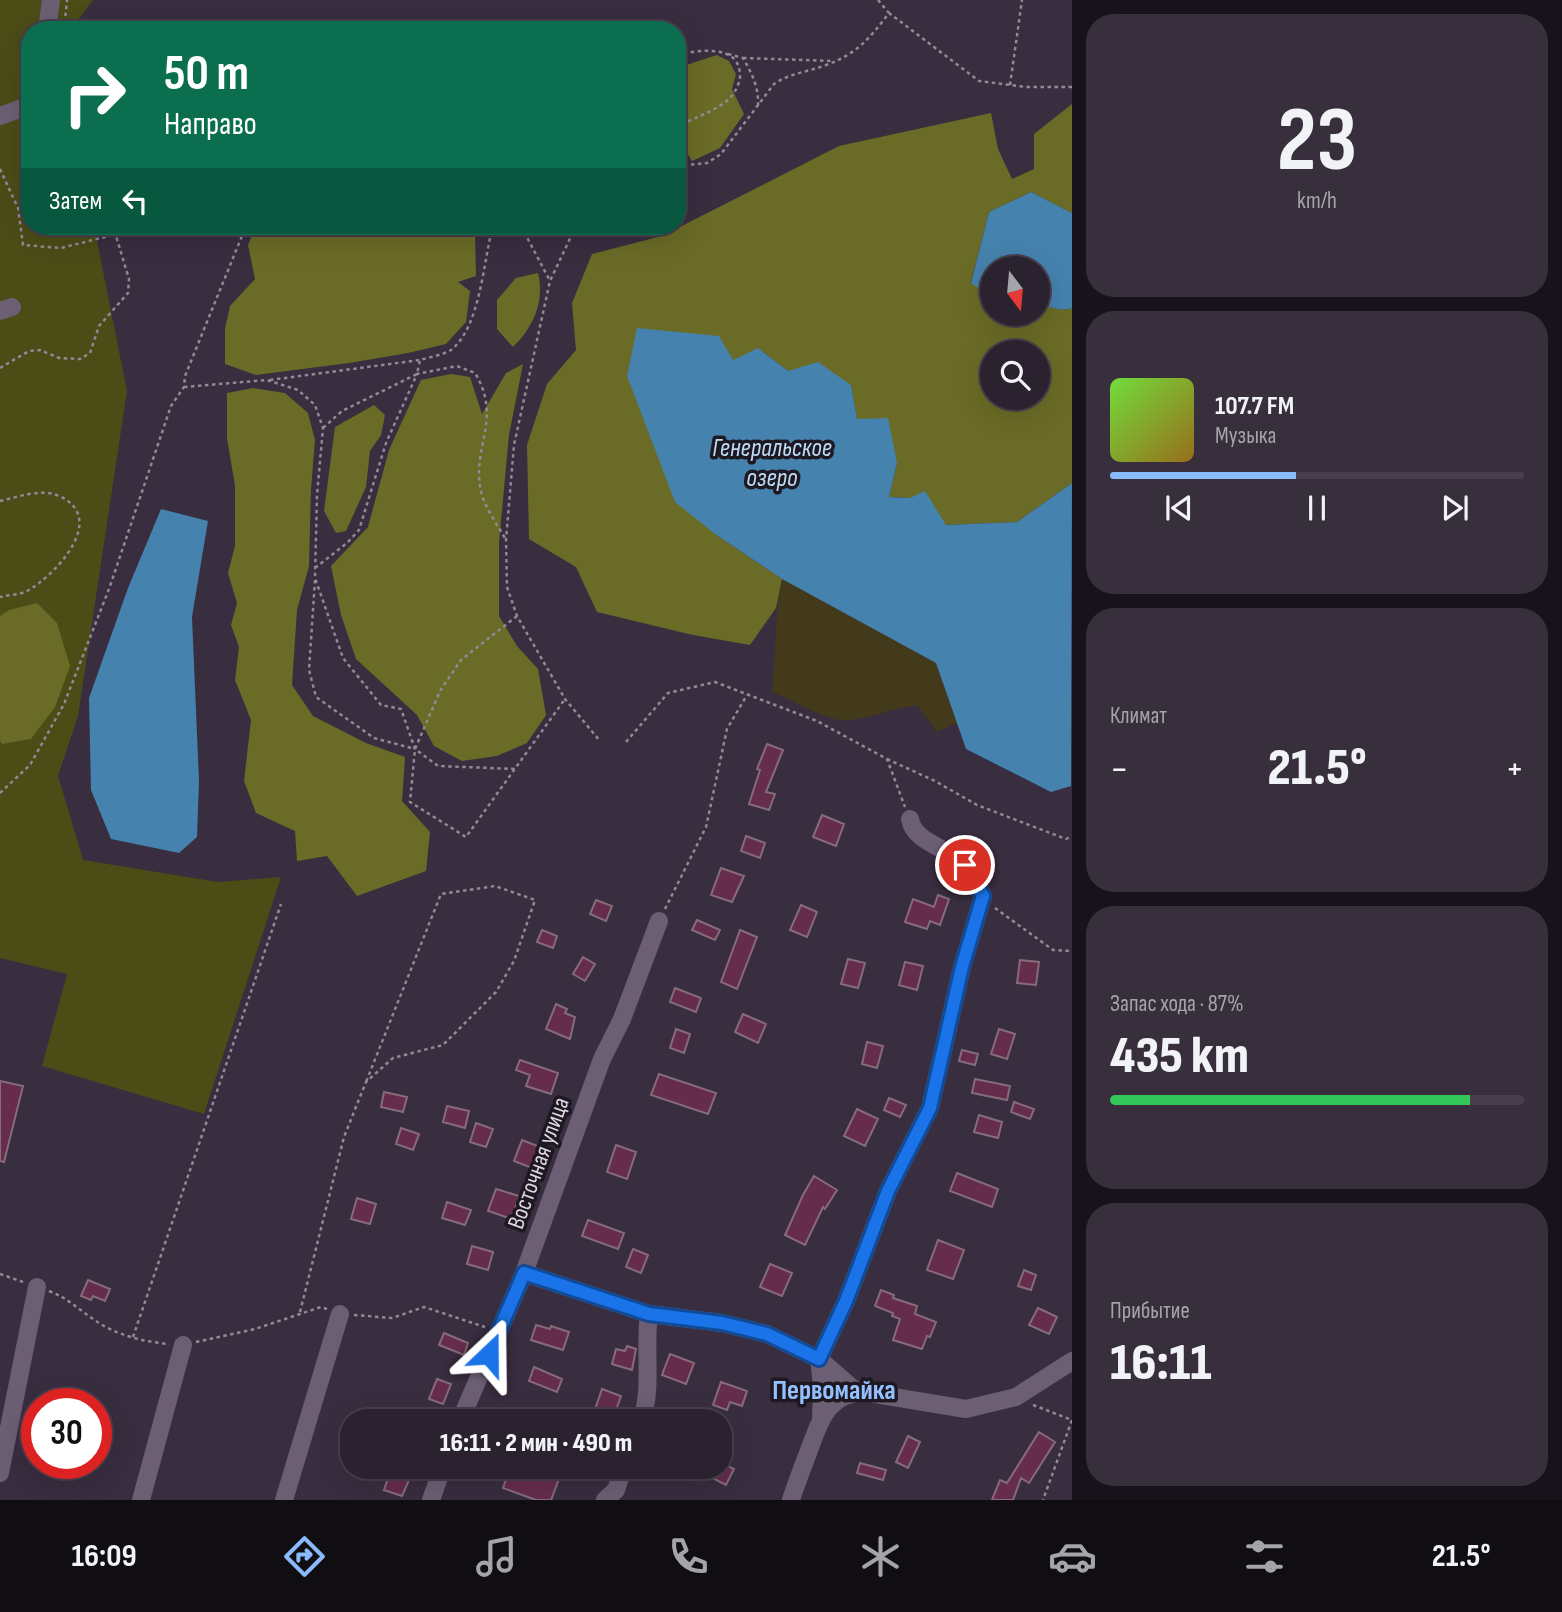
<!DOCTYPE html>
<html lang="ru">
<head>
<meta charset="utf-8">
<style>
  body { margin:0; font-family:"Sofia Sans Condensed",sans-serif; background:#372f3c; color:#f1f3f6; height:100vh; display:flex; flex-direction:column; font-size:26px; white-space:nowrap }
  * { box-sizing:border-box; margin:0 }
  p { font-size:23px; color:#a6a4ab }
  .icon { flex:none; width:38px; height:38px; fill:none; stroke:currentColor; stroke-width:2; stroke-linecap:round; stroke-linejoin:round }
  .map { position:relative; flex:1; overflow:hidden }
  .panel { display:flex; flex-direction:column; gap:14px; padding:14px; background:#18131a; width:490px }
  .panel>* { flex:none }
  .top-card { position:absolute; left:21px; top:21px; width:665px; height:214px; border-radius:28px; box-shadow:0 7px 28px #0002,0 0 0 2px #473f4c; background:#0b6e4f; color:#fff; overflow:hidden }
  .needle { width:46px; rotate:164deg }
  .buttons { position:absolute; left:980px; top:256px; display:grid; gap:14px }
  .buttons a { display:grid; place-items:center; width:70px; height:70px; border-radius:50%; background:#2b2230; box-shadow:0 7px 28px #0002,0 0 0 2px #473f4c; font-size:35px }
  .speed { position:absolute; left:21px; top:1388px; display:flex; gap:14px; font-size:35px; font-weight:700; text-align:center }
  .speed>* { display:grid; place-content:center; width:91px; height:91px; border-radius:50%; background:#2b2230; box-shadow:0 7px 28px #0002,0 0 0 2px #473f4c; line-height:1 }
  .speed .limit { border:10px solid #d22; background:#fff; color:#111 }
  .pin { position:absolute; display:grid; place-items:center; width:60px; height:60px; color:#fff; margin:-30px; border:4px solid #fff; border-radius:50%; box-shadow:0 2px 7px #0007 }
  .me { position:absolute; width:77px; margin:-38px; rotate:23deg; stroke-linejoin:round; filter:drop-shadow(0 0 5px #0008) }
  .turn { display:flex; align-items:center; gap:24px; height:147px; padding:0 28px; font-size:32px }
  .turn .icon { width:91px; height:91px; stroke-width:2.5 }
  .turn b { display:block; font-size:49px; line-height:60px }
  .then { display:flex; align-items:center; height:66px; padding:0 28px; background:#0003; gap:14px; font-size:26px }
  .big { font-size:52px; font-weight:800; line-height:1.1 }
  .panel .card { flex:1; display:flex; flex-direction:column; justify-content:center; gap:10px; min-width:0; padding:0 24px; border-radius:28px; background:#372f3c }
  .panel .dial { align-items:center; gap:0 }
  .dial b { font-size:91px; line-height:1 }
  .song { display:flex; align-items:center; gap:21px }
  .cover { width:84px; height:84px; border-radius:10px; background:linear-gradient(135deg,hsl(100 70% 55%),hsl(40 70% 35%)) }
  .played { height:7px; border-radius:4px; background:linear-gradient(90deg,#8abafc 45%,#473f4c 45%) }
  .keys { display:flex; justify-content:space-around; direction:ltr }
  .heat { display:flex; justify-content:space-between; align-items:center; font-size:38px; direction:ltr }
  .charge { height:10px; border-radius:5px; background:linear-gradient(90deg,#34c759 87%,#473f4c 0) }
  .trip { position:absolute; left:340px; top:1409px; width:392px; height:70px; border-radius:28px; background:#2b2230; box-shadow:0 7px 28px #0002,0 0 0 2px #473f4c; font-weight:800; line-height:70px; text-align:center }
  .tabs { display:flex; height:112px; justify-content:space-around; align-items:center; background:#110e13; color:#a6a4ab }
  .tabs .icon { width:49px; height:49px }
  .tabs .current { color:#8abafc }
  .tabs b { font-size:32px; color:#f1f3f6 }
  main { display:flex; flex:1; min-height:0 }
  .map>svg:first-child { display:block }
  .green { fill:#4b4c16 }
  .forest { fill:#6a6b26; fill-rule:evenodd }
  .sand { fill:#423a1a }
  .water { fill:#4582ad }
  .building { fill:#652c4c; stroke:#856c78; stroke-width:2 }
  .lines { fill:none; stroke-linecap:round; stroke-linejoin:round }
  .path { stroke:#928998; stroke-width:2.5; stroke-dasharray:3.5 3.5; stroke-linecap:butt }
  .minor { stroke:#6c5f74; stroke-width:18 }
  .route-casing { stroke:#114b97; stroke-width:18 }
  .route { stroke:#1a73e8; stroke-width:12 }
  .labels { text-anchor:middle; stroke-width:7; stroke-linejoin:round; paint-order:stroke }
  .street-label { font-size:24px; fill:#ded7e3; stroke:#1d1821 }
  .water-label { font-size:26px; font-style:italic; fill:#bcdcf5; stroke:#1d1821 }
  .quarter-label { font-size:28px; font-weight:bold; fill:#94c1fe; stroke:#1d1821 }
</style>
</head>
<body>
<main>
<div class="map">
<svg width="1072" height="1500" viewBox="0 0 1072 1500">
  <rect width="100%" height="100%" fill="#392d40"/>
  <path class="green" d="M0,0H93L70,30H30V226H94L127,391L78,716L58,776L83,860L218,882L281,877L204,1114L42,1066L67,974L0,958Z"/>
  <path class="forest" d="M717,55L729,61L736,74L732,89L744,114L720,148L692,161L683,146L677,145V68Z
    M1072,104V213L1031,192L989,212L971,282L992,298V313H1038V301C1048,307 1060,312 1072,308V483L1017,522L946,525L910,498L889,497L897,463L857,420L851,385L788,371L758,348L715,534L782,579L776,608L750,645L693,635L597,612L576,567L529,539L527,445L547,384L576,350L572,303L592,254L662,236L839,146L991,113L998,149L1012,179L1034,169V134ZM992,352H1038V397H992Z
    M256,226H472L475,234L476,276L458,282L470,291L466,322L446,344L408,353L349,363L256,375L225,364V329L230,306L255,279L248,245Z
    M538,273C545,301 533,328 513,347L497,329V300L516,278Z
    M523,364L509,435L499,542V616L517,646L538,669L546,715L527,743L497,756L462,761L434,746L417,715L356,659L341,615L331,566L368,527L389,450L421,380L451,374L470,377L482,414L506,373Z
    M253,388L285,393L308,413L315,440L311,489L309,566L297,610L292,685L313,716L366,743L405,757L402,801L430,832L426,871L357,896L327,856L297,861L295,831L256,813L244,781L251,720L235,680L239,647L231,625L237,603L228,573L235,546V486L227,438V393Z
    M374,405L385,415L381,435L370,451L366,487L346,531L336,533L324,511L335,427Z
    M37,603L57,623L70,666L55,707L31,739L2,744L0,741V616L9,610Z"/>
  <path class="sand" d="M782,579L936,663L957,723L937,732L917,705C891,708 865,722 839,720C827,719 786,698 772,692C776,654 774,616 782,579Z"/>
  <path class="water" d="M1031,192L1072,213V308C1060,312 1048,307 1038,301V268H992V298L971,283L989,212Z
    M637,328L719,336L733,360L758,348L788,371L818,362L851,385L857,419L888,418L897,463L889,497L910,498L925,491L946,525L1017,522L1072,483L1071,786L1051,792L966,749L936,663L782,579L715,534L675,502L627,376Z
    M161,509L208,521L192,617L199,781L197,837L179,853L111,839L91,790L89,698L128,588Z"/>
  <path class="building" d="M767,744L783,750L766,792L775,794L769,810L749,804L760,770L757,769Z
    M822,815L844,824L836,846L813,837Z
    M746,836L765,843L760,858L741,851Z
    M721,868L744,876L732,902L711,895Z
    M938,895L949,899L940,925L930,921L927,929L905,922L913,899L934,907Z
    M596,900L612,906L606,921L590,914Z
    M801,905L817,912L807,937L790,930Z
    M697,920L720,930L715,940L692,930Z
    M542,930L557,936L553,948L537,942Z
    M740,930L757,937L737,989L721,982Z
    M583,957L595,964L585,981L573,974Z
    M848,959L865,963L858,988L841,984Z
    M1020,960L1039,962L1036,985L1017,983Z
    M905,962L923,966L917,990L899,985Z
    M675,988L701,998L696,1012L670,1002Z
    M556,1004L567,1009L565,1013L575,1017L570,1039L546,1029Z
    M743,1014L766,1024L758,1043L735,1032Z
    M676,1029L690,1034L684,1053L670,1048Z
    M999,1029L1015,1034L1007,1059L991,1054Z
    M867,1042L883,1046L877,1068L862,1064Z
    M962,1050L978,1054L975,1065L959,1061Z
    M520,1060L558,1073L551,1094L526,1086L530,1075L516,1070Z
    M659,1074L716,1093L708,1114L651,1095Z
    M975,1079L1010,1086L1007,1100L972,1093Z
    M0,1081L23,1086L4,1162L0,1161Z
    M384,1092L407,1097L403,1112L381,1107Z
    M889,1098L906,1105L900,1117L884,1110Z
    M1014,1102L1034,1109L1030,1119L1011,1112Z
    M447,1106L469,1111L465,1128L443,1122Z
    M857,1109L878,1119L865,1146L844,1136Z
    M979,1115L1002,1122L998,1138L974,1132Z
    M476,1123L493,1129L486,1147L470,1142Z
    M401,1128L419,1134L413,1150L396,1144Z
    M522,1140L540,1147L532,1168L514,1161Z
    M616,1145L636,1152L627,1179L607,1172Z
    M957,1173L998,1189L992,1207L950,1191Z
    M814,1176L837,1190L825,1209L823,1207L805,1245L785,1235L803,1195Z
    M496,1189L519,1196L512,1219L488,1211Z
    M357,1198L376,1204L370,1224L351,1219Z
    M447,1202L471,1210L465,1225L442,1218Z
    M588,1220L624,1233L618,1249L582,1236Z
    M938,1240L964,1250L953,1279L927,1270Z
    M472,1246L493,1252L488,1270L467,1264Z
    M633,1249L648,1255L641,1273L626,1267Z
    M770,1264L792,1273L782,1296L760,1287Z
    M1024,1270L1036,1275L1031,1290L1018,1286Z
    M88,1280L110,1289L105,1301L93,1296L91,1300L81,1296Z
    M881,1290L894,1295L893,1298L917,1306L915,1314L936,1322L930,1337L927,1336L922,1349L893,1340L900,1319L892,1316L893,1313L875,1306Z
    M1038,1308L1057,1317L1049,1334L1029,1325Z
    M536,1325L550,1329L551,1326L569,1332L563,1350L531,1340Z
    M444,1333L468,1343L464,1355L439,1345Z
    M627,1346L636,1349L632,1370L612,1364L616,1349L625,1351Z
    M670,1354L694,1363L686,1384L662,1375Z
    M534,1367L562,1379L557,1392L529,1381Z
    M437,1379L451,1384L443,1404L429,1399Z
    M721,1382L747,1391L742,1406L730,1402L727,1410L713,1405Z
    M602,1389L621,1396L612,1421H591Z
    M1039,1432L1055,1442L1029,1483L1021,1478L1013,1500H992L1000,1480L1007,1483Z
    M908,1436L920,1442L908,1468L896,1462Z
    M719,1462L734,1469L726,1485L689,1466H719Z
    M860,1463L886,1470L883,1480L857,1473Z
    M392,1466L413,1471L402,1496L384,1490Z
    M511,1466H534L560,1476L551,1500H536L503,1488Z"/>
  <g class="lines">
    <path class="path" d="M878,0L889,13
      M64,30L67,0
      M728,54L743,58C752,74 759,87 758,106
      M677,55C698,50 741,43 740,77C739,84 736,91 731,97C718,110 695,118 677,126
      M743,58L834,61
      M1010,85L1022,0
      M677,166L707,163L721,154L774,84C790,73 808,72 826,65C857,54 870,38 889,13L979,81L1026,87H1072
      M0,169L18,208L23,245L61,248L117,234
      M521,226L550,281
      M576,226L550,281L514,445L506,540L507,587L517,616L565,699L600,741
      M0,368L29,351L40,350L59,358L80,359L90,353L99,326L128,293L129,279L113,226
      M270,380L420,360
      M184,387L267,380L298,390L315,405L323,428L317,495L315,578L343,658L381,705L401,709L415,749L438,766L516,769
      M323,428L342,411L417,374L420,360C429,357 443,355 451,350C481,326 483,261 493,226
      M0,501C18,497 41,488 59,496C109,518 55,576 27,591C19,595 8,595 0,597
      M315,568L347,543L359,530L386,443L417,374L457,366L475,373C503,419 471,448 481,491C484,507 498,525 506,540
      M315,580L309,670L316,697L374,738L415,749
      M517,616L461,660L440,691L415,749L410,802L466,837L565,699
      M626,742L668,693L715,682L817,721L887,759L905,807
      M887,759L935,781L977,805L1066,839L1072,836
      M0,793L30,765L64,704L109,589L171,406L184,387L185,376L246,226
      M995,908L1053,950L1072,951
      M665,909L706,827L727,729L747,695
      M0,1274L23,1282
      M49,1291C68,1298 79,1310 96,1321C116,1335 145,1342 169,1344
      M300,1312L344,1137L366,1082L393,1058L443,1045L496,992L514,961L535,900L495,886L441,894L366,1082
      M354,1315L392,1318L424,1307L485,1327
      M133,1337L281,904
      M196,1342L255,1329L321,1307L327,1309
      M1033,1405L1072,1420L1043,1500"/>
    <path class="minor" d="M47,30L51,0
      M0,116L25,107L30,99
      M0,311L12,307
      M524,1273L649,1314L722,1323L767,1334L819,1359L822,1386L821,1419
      M858,1393L819,1359L846,1301L888,1191L930,1108L962,967L983,896C978,886 973,875 966,867C952,848 914,844 910,819
      M460,1421L524,1273L602,1059L622,1019L659,921
      M641,1421C653,1391 644,1348 649,1314
      M0,1473L37,1287
      M141,1500L183,1345
      M284,1500L340,1314
      M431,1500L443,1466
      M605,1500L616,1490L624,1466
      M791,1500C796,1484 802,1469 808,1453C820,1421 828,1390 869,1393L966,1409L1016,1397L1072,1361"/>
  </g>
  <g class="lines">
    <g class="route-casing">
      <path id="route" d="M489,1354L524,1273L649,1314L722,1323L767,1334L819,1359L846,1301L888,1191L930,1108L962,967L983,896L965,865"/>
    </g>
    <use href="#route" class="route"/>
  </g>
  <g class="labels">
    <g class="street-label">
      <text transform="translate(538 1163) rotate(-70)" y="8">Восточная улица</text>
    </g>
    <g class="water-label">
      <text x="772" y="456">Генеральское<tspan x="772" dy="30">озеро</tspan></text>
    </g>
    <g class="quarter-label">
      <text x="834" y="1399">Первомайка</text>
    </g>
  </g>
</svg>
<div class="buttons">
<a><svg class="needle" viewBox="-14 -14 28 28"><path d="M0-13l5 13h-10z" fill="#e53935"/><path d="M0 13l5-13h-10z" fill="#a6a4ab"/></svg></a>
<a><svg class="icon" aria-label="search" viewBox="0 0 24 24"><circle cx="10" cy="10" r="6"/><path d="M15 15l6 6"/></svg></a>
</div>
<div class="speed"><div class="limit">30</div></div>
<div class="pin" style="left:965px;top:865px;background:#d93025"><svg class="icon" aria-label="arrive" viewBox="0 0 24 24"><path d="M6 21V4h12l-3 4 3 4H6"/></svg></div>
<svg class="me" style="left:489px;top:1354px" viewBox="-20 -20 40 40"><path d="M0-17L14 15 0 8-14 15z" fill="#1a73e8" stroke="#fff" stroke-width="4"/></svg>
<div class="trip">16:11 · 2 мин · 490 m</div>
<div class="top-card">
<div class="turn"><svg class="icon" aria-label="right" viewBox="0 0 24 24"><path d="M7 20v-9h11M14 6l5 5-5 5"/></svg><div><b>50 m</b>Направо</div></div>
<div class="then">Затем<svg class="icon" aria-label="left" viewBox="0 0 24 24"><path d="M17 20v-9H6M10 6l-5 5 5 5"/></svg></div>
</div>
</div>
<section class="panel">
<div class="card dial"><b>23</b><p>km/h</p></div>
<div class="card">
<div class="song"><i class="cover"></i><div><b>107.7 FM</b><p>Музыка</p></div></div>
<div class="played"></div>
<div class="keys"><svg class="icon" aria-label="previous" viewBox="0 0 24 24"><path d="M18 5L8 12l10 7zM5 5v14"/></svg><svg class="icon" aria-label="pause" viewBox="0 0 24 24"><path d="M8 5v14M16 5v14"/></svg><svg class="icon" aria-label="next" viewBox="0 0 24 24"><path d="M6 5l10 7-10 7zM19 5v14"/></svg></div>
</div>
<div class="card"><p>Климат</p>
<div class="heat"><a>−</a><b class="big">21.5°</b><a>+</a></div>
</div>
<div class="card"><p>Запас хода · 87%</p><b class="big">435 km</b><div class="charge"></div></div>
<div class="card"><p>Прибытие</p><b class="big">16:11</b></div>
</section>
</main>
<nav class="tabs">
<b>16:09</b>
<svg class="icon current" aria-label="directions" viewBox="0 0 24 24"><path d="M12 3l9 9-9 9-9-9zM9 14v-3h6M13 9l2 2-2 2"/></svg>
<svg class="icon" aria-label="music" viewBox="0 0 24 24"><path d="M9 18V5l10-2v13"/><circle cx="6" cy="18" r="3"/><circle cx="16" cy="16" r="3"/></svg>
<svg class="icon" aria-label="phone" viewBox="0 0 24 24"><path d="M5 4h4l2 5-3 2q2 4 5 5l2-3 5 2v4C11 20 4 13 5 4z"/></svg>
<svg class="icon" aria-label="climate" viewBox="0 0 24 24"><path d="M12 3v18M4 7l16 10M4 17L20 7"/></svg>
<svg class="icon" aria-label="car" viewBox="0 0 24 24"><path d="M5 17H2v-5l4-1 3-4h7l3 4 3 1v5h-3M9 17h6M6 11h13"/><circle cx="7" cy="17" r="2"/><circle cx="17" cy="17" r="2"/></svg>
<svg class="icon" aria-label="filters" viewBox="0 0 24 24"><path d="M4 7h16M4 17h16"/><circle cx="9" cy="7" r="2"/><circle cx="15" cy="17" r="2"/></svg>
<b>21.5°</b>
</nav>
</body>
</html>
